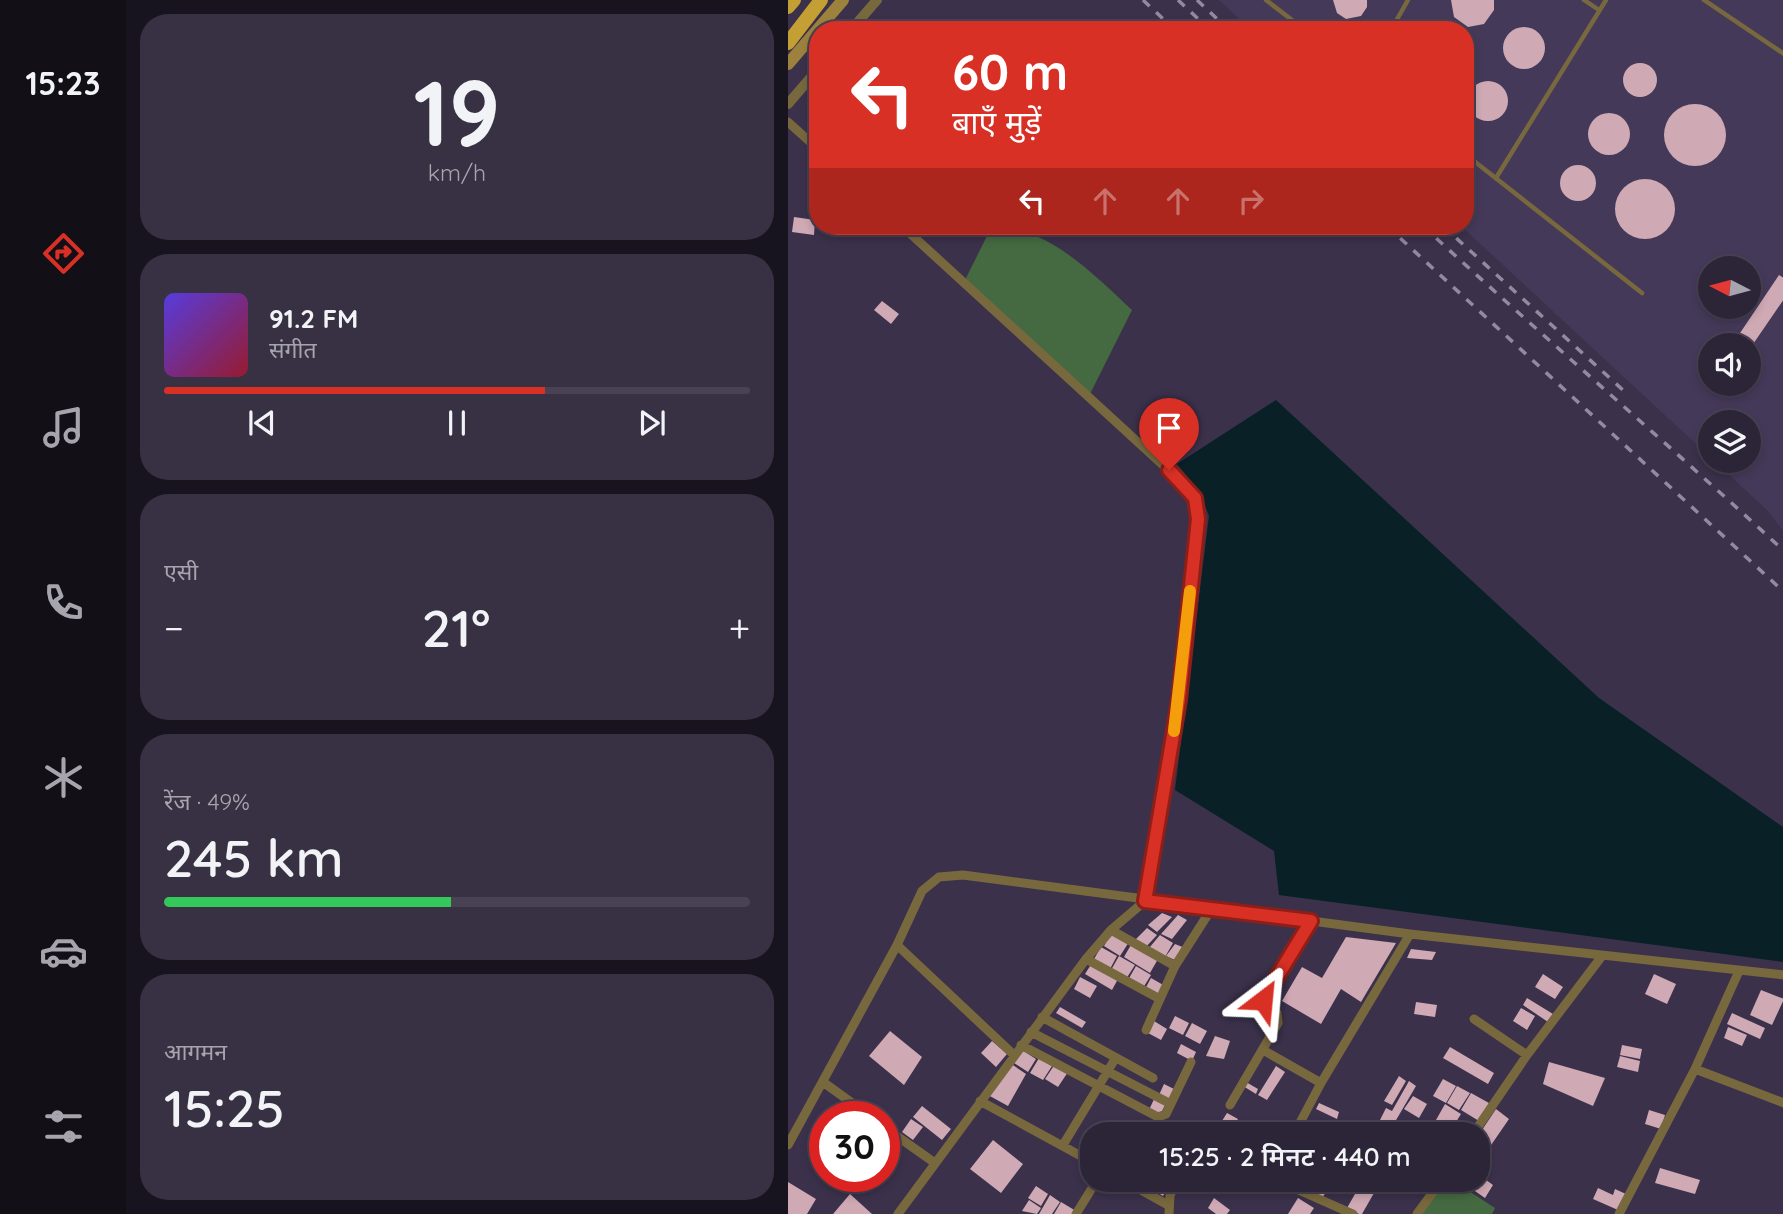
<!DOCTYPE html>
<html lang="hi">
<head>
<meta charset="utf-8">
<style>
  body { margin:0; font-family:Quicksand,"Noto Sans Devanagari",sans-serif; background:#383143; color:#f1f3f6; height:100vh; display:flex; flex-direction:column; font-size:26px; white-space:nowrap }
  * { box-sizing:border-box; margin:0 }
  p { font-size:23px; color:#a6a5ae }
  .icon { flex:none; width:38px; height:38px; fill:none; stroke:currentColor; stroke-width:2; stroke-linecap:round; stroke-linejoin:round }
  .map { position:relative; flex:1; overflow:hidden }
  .side { display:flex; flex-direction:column; gap:14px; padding:14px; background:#18141f; width:662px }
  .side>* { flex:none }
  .top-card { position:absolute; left:21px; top:21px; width:665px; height:214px; border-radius:28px; box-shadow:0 4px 10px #0003,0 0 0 2px #484253; background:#d93025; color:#fff; overflow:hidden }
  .needle { width:46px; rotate:276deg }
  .fabs { position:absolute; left:910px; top:256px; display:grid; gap:14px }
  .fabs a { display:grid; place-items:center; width:63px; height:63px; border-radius:50%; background:#2c2538; box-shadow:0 4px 10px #0003,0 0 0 2px #484253; font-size:35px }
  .speed { position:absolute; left:21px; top:1101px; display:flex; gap:14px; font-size:35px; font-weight:700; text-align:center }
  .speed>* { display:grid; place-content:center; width:91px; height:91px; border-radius:50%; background:#2c2538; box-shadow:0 4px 10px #0003,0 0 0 2px #484253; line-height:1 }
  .speed .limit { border:10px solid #d22; background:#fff; color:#111 }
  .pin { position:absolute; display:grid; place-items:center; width:60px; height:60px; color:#fff; margin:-72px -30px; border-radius:50% 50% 50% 0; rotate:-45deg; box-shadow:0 0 7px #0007 }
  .pin .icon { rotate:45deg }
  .me { position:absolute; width:77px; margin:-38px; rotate:29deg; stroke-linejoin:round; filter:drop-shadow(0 0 5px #0008) }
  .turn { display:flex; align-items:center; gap:24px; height:147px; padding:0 28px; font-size:32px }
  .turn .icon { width:91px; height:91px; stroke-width:2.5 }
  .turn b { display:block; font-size:49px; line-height:60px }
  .lanes { display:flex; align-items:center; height:66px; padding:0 28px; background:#0003; justify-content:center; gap:35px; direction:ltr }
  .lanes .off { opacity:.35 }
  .big { font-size:52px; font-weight:600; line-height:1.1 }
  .side .widget { flex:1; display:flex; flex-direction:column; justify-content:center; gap:10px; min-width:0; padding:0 24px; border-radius:28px; background:#383143 }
  .side .dial { align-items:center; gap:0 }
  .dial b { font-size:91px; line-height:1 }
  .song { display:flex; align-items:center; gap:21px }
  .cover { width:84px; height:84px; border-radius:10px; background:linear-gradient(135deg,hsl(250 70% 55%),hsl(350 70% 35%)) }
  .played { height:7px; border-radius:4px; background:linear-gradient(90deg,#d93025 65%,#484253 65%) }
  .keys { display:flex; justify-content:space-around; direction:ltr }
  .heat { display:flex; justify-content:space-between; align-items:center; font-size:38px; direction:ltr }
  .charge { height:10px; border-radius:5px; background:linear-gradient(90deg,#34c759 49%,#484253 0) }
  .trip { position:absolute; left:292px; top:1122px; width:410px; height:70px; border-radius:28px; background:#2c2538; box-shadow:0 4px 10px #0003,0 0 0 2px #484253; font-weight:600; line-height:70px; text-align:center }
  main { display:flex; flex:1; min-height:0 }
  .tab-bar { display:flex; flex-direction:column; width:126px; justify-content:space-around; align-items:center; background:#120f16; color:#a6a5ae }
  .tab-bar .icon { width:49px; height:49px }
  .tab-bar .on { color:#d93025 }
  .tab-bar b { font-size:32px; color:#f1f3f6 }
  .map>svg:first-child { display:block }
  .built { fill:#453959; fill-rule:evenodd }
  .green { fill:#456a41 }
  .water { fill:#092027 }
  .building { fill:#cfa9b4 }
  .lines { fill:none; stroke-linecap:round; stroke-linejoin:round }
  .service { stroke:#78683e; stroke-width:4.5 }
  .minor { stroke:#78683e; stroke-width:9 }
  .tertiary { stroke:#78683e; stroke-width:10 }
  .secondary { stroke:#9c823d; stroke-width:12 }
  .trunk { stroke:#c49f34; stroke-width:14 }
  .rail { stroke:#928aa0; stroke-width:3.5; stroke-dasharray:9 9; stroke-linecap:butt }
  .route-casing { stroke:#8d1f18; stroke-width:18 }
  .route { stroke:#d93025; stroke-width:12 }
  .slow { stroke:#f59e0b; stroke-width:12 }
</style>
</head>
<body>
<main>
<nav class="tab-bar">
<b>15:23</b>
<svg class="icon on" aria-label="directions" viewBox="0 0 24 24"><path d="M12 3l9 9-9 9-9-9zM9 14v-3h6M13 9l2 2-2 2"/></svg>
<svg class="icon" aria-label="music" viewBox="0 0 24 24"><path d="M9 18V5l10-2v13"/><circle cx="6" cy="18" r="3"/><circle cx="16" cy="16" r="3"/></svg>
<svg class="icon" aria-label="phone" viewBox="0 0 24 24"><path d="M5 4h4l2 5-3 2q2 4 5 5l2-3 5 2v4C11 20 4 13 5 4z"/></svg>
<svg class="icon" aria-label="climate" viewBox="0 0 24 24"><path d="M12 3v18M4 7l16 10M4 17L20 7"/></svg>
<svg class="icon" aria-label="car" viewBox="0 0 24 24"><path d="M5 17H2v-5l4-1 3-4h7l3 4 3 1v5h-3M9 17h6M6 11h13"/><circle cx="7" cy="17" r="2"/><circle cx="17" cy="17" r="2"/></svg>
<svg class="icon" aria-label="filters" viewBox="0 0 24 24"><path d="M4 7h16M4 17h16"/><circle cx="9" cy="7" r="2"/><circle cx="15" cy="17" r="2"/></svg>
</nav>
<section class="side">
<div class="widget dial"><b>19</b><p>km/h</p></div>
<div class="widget">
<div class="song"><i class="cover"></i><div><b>91.2 FM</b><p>संगीत</p></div></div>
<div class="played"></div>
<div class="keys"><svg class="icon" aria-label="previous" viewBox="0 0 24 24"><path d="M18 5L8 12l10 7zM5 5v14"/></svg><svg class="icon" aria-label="pause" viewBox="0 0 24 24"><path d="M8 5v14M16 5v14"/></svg><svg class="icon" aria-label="next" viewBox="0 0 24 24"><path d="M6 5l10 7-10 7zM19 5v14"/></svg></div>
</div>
<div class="widget"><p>एसी</p>
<div class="heat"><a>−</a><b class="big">21°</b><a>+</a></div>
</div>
<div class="widget"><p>रेंज · 49%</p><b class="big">245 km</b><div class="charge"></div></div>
<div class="widget"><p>आगमन</p><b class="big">15:25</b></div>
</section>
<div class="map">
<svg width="996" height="1214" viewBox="0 0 996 1214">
  <rect width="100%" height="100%" fill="#3b314b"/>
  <path class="built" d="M431,0H995V531L980,511L925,460H961V422H922V457L673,226H677V30H463ZM922,268H961V306H922ZM922,345H961V383H922Z"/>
  <path class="green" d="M204,226C260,226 306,275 344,310L301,396L177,280Z
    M654,1180H664L707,1208L704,1214H629Z"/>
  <path class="water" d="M488,400L811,698L995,827V962L491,895L486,851L387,790L421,516L411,491L389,464Z"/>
  <path class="building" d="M545,0H579V7L573,16L558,19L549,13Z
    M663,0H706V10L696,24L680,27L666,17Z
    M715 48a21 21 0 1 1 42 0a21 21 0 1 1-42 0Z
    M835 80a17 17 0 1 1 34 0a17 17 0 1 1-34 0Z
    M680 101a20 20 0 1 1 40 0a20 20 0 1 1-40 0Z
    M876 135a31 31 0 1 1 62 0a31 31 0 1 1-62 0Z
    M800 134a21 21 0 1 1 42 0a21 21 0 1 1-42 0Z
    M772 183a18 18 0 1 1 36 0a18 18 0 1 1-36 0Z
    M827 209a30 30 0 1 1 60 0a30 30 0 1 1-60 0Z
    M6,217L27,220L26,235L4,232Z
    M991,275L996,278V299L961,350V345H944Z
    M94,301L111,314L103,324L86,310Z
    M374,913L384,917L369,932L360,925Z
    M390,915L399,920L384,939L373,934Z
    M359,928L369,935L357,948L346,941Z
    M324,932L341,942L332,956L316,946Z
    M372,935L385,943L377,957L361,948Z
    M558,937L608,943L573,1002L553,989L533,1024L494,1001L514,967L534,978Z
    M344,943L370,959L362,973L336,957Z
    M387,944L397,948L389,961L378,956Z
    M313,947L329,956L322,969L306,959Z
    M623,949L648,952L644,960L619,958Z
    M331,956L347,965L338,979L323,970Z
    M304,963L330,979L324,990L297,974Z
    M348,966L363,975L355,988L340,980Z
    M755,974L775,987L767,999L747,987Z
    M866,974L888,984L879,1004L857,994Z
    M292,977L309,986L302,998L286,989Z
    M363,978L377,986L370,997L357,989Z
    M973,990L996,999L984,1025L962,1015Z
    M739,998L765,1014L760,1022L735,1005Z
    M628,1002L649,1005L647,1017L626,1014Z
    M272,1007L298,1022L294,1028L268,1013Z
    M733,1008L747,1016L739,1030L725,1021Z
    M944,1013L977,1028L972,1039L939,1024Z
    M387,1016L401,1023L395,1035L381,1028Z
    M366,1021L379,1029L373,1040L360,1033Z
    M404,1023L419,1031L412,1044L397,1036Z
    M940,1027L959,1035L954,1046L936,1038Z
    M102,1031L134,1057L116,1085L81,1056Z
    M427,1036L442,1041L436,1059L418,1056Z
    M204,1041L219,1054L208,1067L193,1053Z
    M393,1044L408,1052L404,1061L389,1053Z
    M834,1045L854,1049L852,1059L832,1055Z
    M662,1047L706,1073L700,1084L655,1058Z
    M234,1050L248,1059L240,1072L226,1063Z
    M832,1056L852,1061L850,1072L829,1067Z
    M251,1058L264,1066L255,1080L242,1073Z
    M761,1062L817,1078L805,1106L755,1084Z
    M222,1063L238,1074L220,1106L200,1095Z
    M267,1064L280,1072L270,1087L257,1079Z
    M488,1066L497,1072L479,1100L470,1095Z
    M611,1076L618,1081L604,1105L596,1101Z
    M655,1079L668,1086L658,1103L645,1096Z
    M621,1081L628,1086L604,1127L592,1120L598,1108L604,1111Z
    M458,1082L470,1089L468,1094L455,1086Z
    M376,1084L388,1090L382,1101L371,1095Z
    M669,1086L682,1093L671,1110L659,1103Z
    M683,1093L701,1103L691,1121L673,1110Z
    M625,1096L639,1104L631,1118L616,1109Z
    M367,1097L378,1103L372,1115L361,1110Z
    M531,1103L551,1112L549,1119L528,1109Z
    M657,1104L673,1114L663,1130L648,1120Z
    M134,1106L163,1129L154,1140L125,1117Z
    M708,1109L721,1119L690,1164V1136Z
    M861,1110L877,1115L873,1129L857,1124Z
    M439,1113L450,1119L443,1130L432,1124Z
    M369,1118L397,1134H360Z
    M123,1119L135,1127L125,1140L114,1132Z
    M432,1126L441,1132L440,1134H427Z
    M531,1127L542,1134H527Z
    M205,1140L235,1164L213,1193L182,1169Z
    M872,1168L912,1180L907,1194L867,1183Z
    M690,1174L705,1185L697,1198L671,1180H690Z
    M354,1180H385L375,1196L353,1182Z
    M500,1180H522L517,1188Z
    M524,1180H546L534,1198L519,1188Z
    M575,1180L590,1186L574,1214H571L559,1208Z
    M0,1182L28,1199L19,1214H0Z
    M248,1186L260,1194L253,1206L240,1198Z
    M810,1188L825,1195L827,1189L838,1194L830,1210L805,1199Z
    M62,1194L84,1214H45Z
    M262,1195L272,1202L264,1214H251Z
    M426,1198L442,1210L439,1214H428L420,1208Z
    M510,1198L526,1208L522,1214H500Z
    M241,1200L253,1208L249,1214L234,1211Z
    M273,1202L288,1211L286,1214H266Z"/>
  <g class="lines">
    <path class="service" d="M478,0L517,30
      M796,0L811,10
      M916,0L996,54
      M603,30L620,0
      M677,154L854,293
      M708,178L818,0"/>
    <path class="minor" d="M0,122L30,149
      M323,930L387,966
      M109,945L226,1055
      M298,959L372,999
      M254,1017L365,1078
      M686,1019L739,1055
      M358,1030L387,966L424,908
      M243,1032L383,1104
      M233,1045L370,1117L378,1114L403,1062
      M475,1050L533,1083
      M907,1069L996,1103
      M35,1082L82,1116
      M192,1101L304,1162
      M442,1105L490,1023L489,1013L476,1004L477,994L523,921
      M96,1127L147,1163
      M334,1134L339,1125
      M506,1134L533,1083L622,934
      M685,1134L739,1055L814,956
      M0,1145L109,945L134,891L151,877L175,875L622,934L996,975
      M275,1145L327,1059
      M335,1180L380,1205
      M488,1180L565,1214
      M110,1214L298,959L323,930L357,901L391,700L410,507L400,488L114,226
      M288,1214L309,1180
      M381,1214L382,1196L388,1180
      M629,1214L654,1180
      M831,1214L907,1069L951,971"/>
    <path class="tertiary" d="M63,30L89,0
      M0,104L30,69"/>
    <path class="secondary" d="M0,64L55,0"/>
    <path class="trunk" d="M0,7L6,0
      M0,43L33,0"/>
    <path class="rail" d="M355,0L387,30
      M390,0L422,30
      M409,0L441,30
      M599,226L996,592
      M635,226C754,336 877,441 996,551
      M655,226L836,391"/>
  </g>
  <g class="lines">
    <g class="route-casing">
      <path id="route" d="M381,470L407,498L410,519L391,700L357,901L523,921L475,1000"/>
    </g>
    <use href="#route" class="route"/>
    <path class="slow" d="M386,731L402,591"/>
  </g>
</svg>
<div class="fabs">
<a><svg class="needle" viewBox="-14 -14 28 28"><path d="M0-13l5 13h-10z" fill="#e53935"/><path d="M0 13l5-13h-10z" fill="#a6a5ae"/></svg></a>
<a><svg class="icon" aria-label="sound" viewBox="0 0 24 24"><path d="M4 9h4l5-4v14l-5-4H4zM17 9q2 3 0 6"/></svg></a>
<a><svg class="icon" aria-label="layers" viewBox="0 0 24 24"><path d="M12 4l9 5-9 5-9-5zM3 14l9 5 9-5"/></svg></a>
</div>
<div class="speed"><div class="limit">30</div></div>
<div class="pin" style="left:381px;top:470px;background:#d93025"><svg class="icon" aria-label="arrive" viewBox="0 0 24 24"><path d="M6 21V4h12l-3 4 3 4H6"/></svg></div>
<svg class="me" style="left:475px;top:1000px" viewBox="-20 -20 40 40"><path d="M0-17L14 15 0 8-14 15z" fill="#d93025" stroke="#fff" stroke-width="4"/></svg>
<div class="trip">15:25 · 2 मिनट · 440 m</div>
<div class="top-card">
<div class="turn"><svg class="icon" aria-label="left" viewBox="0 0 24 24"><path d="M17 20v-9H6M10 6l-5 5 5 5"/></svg><div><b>60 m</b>बाएँ मुड़ें</div></div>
<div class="lanes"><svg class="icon" aria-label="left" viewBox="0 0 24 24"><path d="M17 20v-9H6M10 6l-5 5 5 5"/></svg><svg class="icon off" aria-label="ahead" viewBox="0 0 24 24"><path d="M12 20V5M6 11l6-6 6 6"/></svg><svg class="icon off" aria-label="ahead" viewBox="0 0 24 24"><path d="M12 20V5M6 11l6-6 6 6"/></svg><svg class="icon off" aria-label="right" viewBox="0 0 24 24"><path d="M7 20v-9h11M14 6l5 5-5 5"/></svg></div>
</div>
</div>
</main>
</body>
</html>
